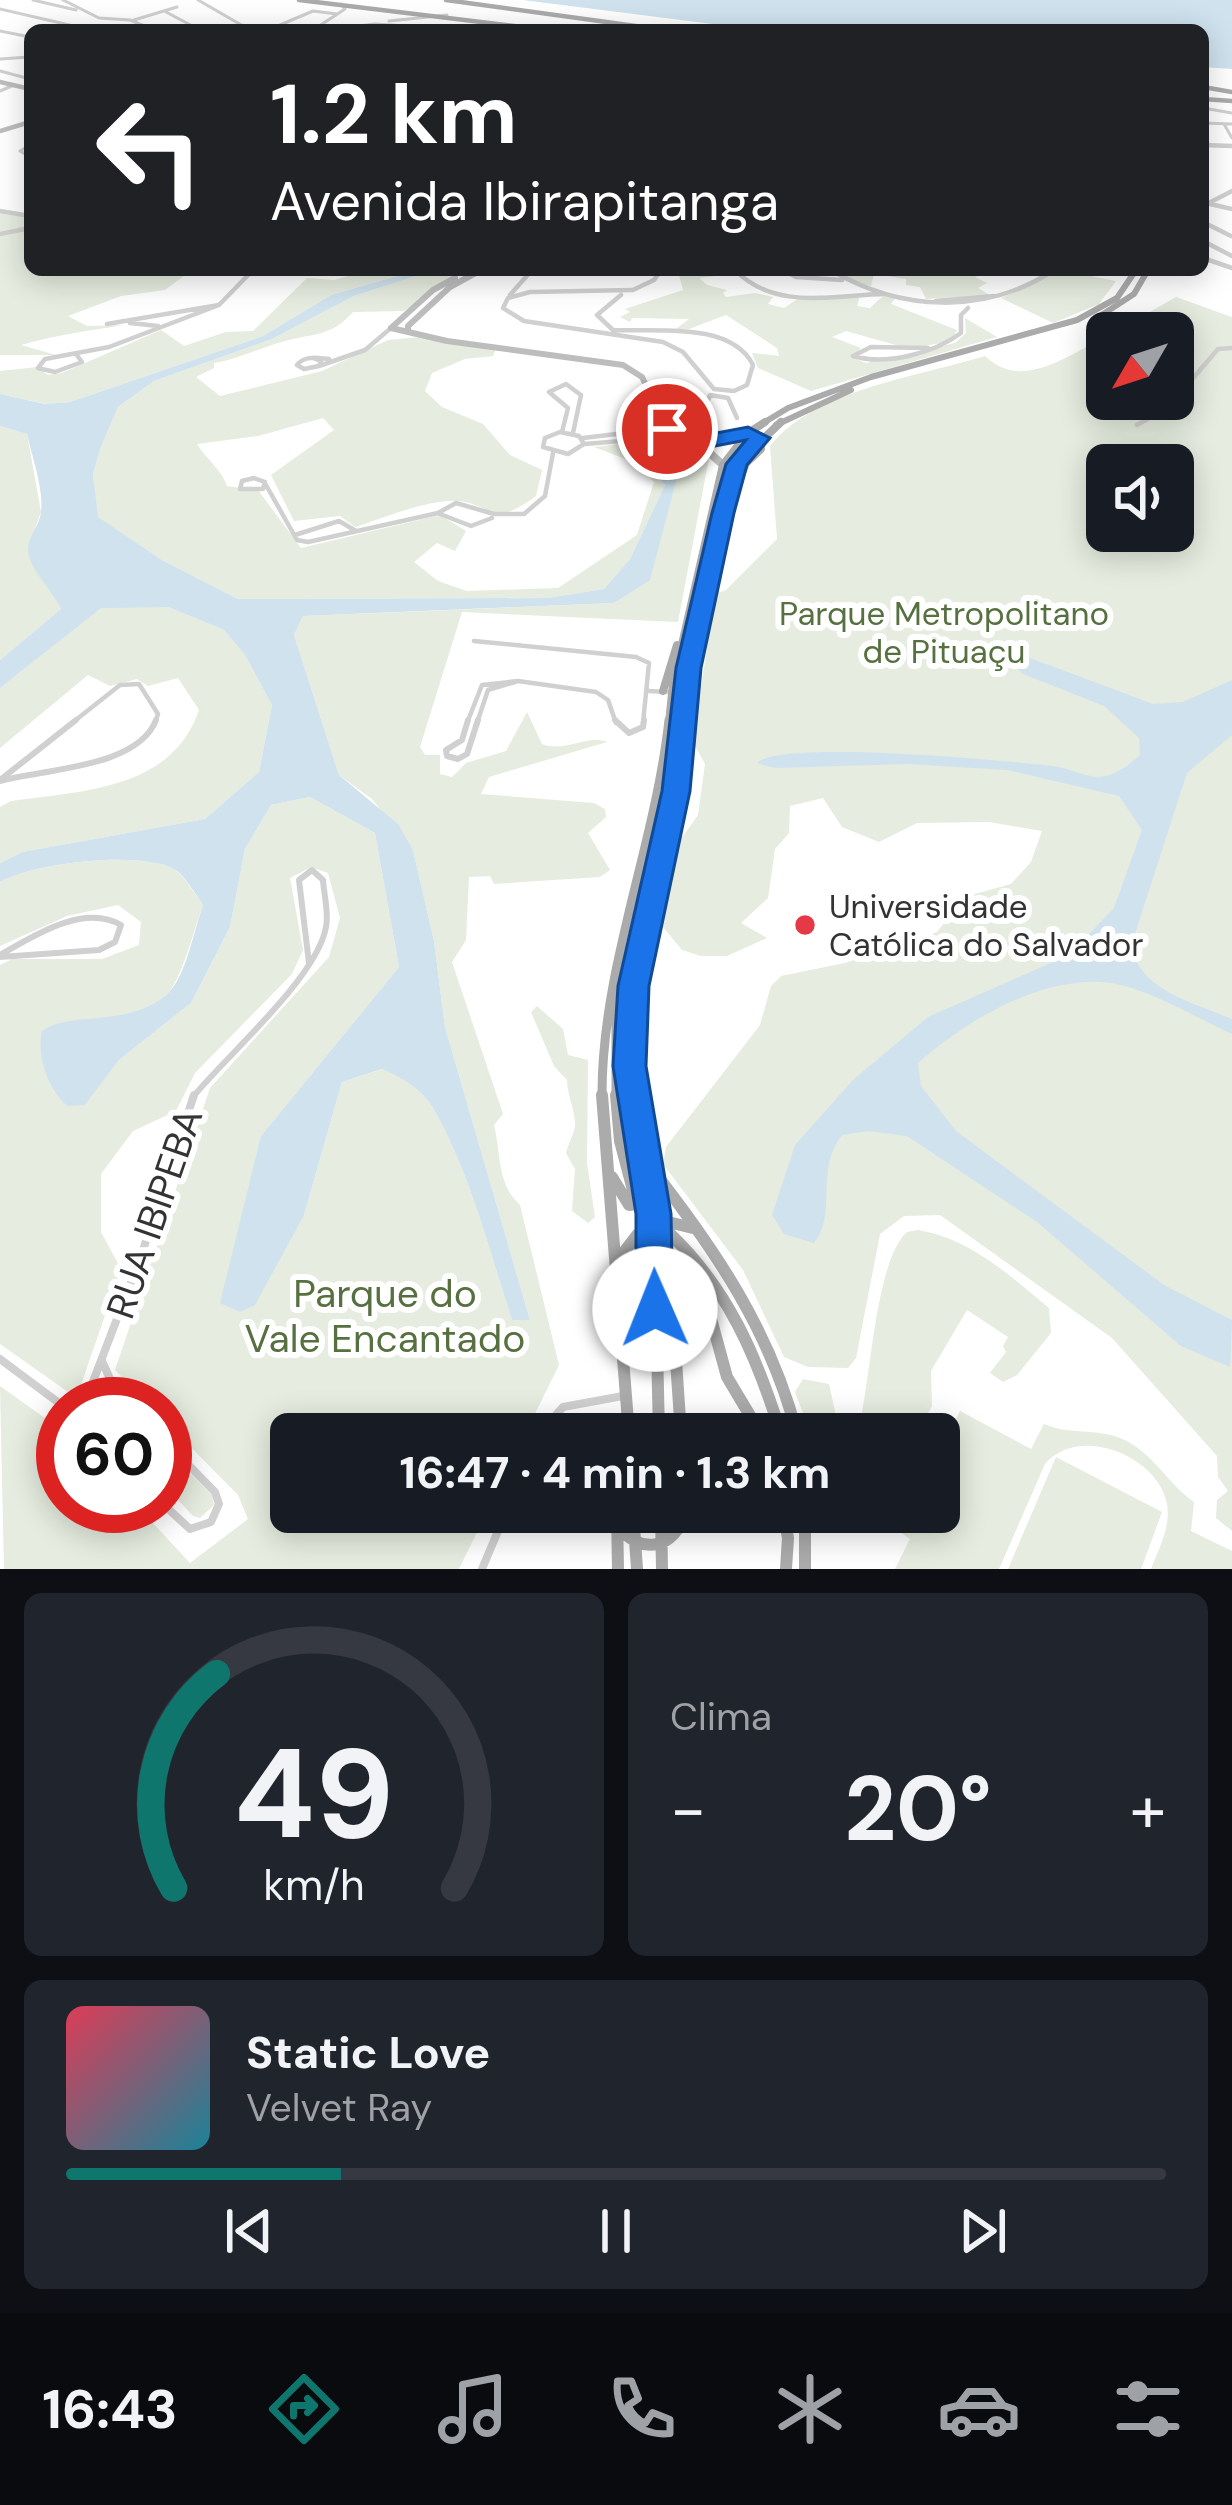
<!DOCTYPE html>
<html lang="pt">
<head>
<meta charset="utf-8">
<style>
  body { margin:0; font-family:"DM Sans",sans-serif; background:#20242c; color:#f1f3f6; height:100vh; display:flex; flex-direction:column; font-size:45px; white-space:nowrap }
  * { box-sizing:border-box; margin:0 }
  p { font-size:39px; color:#9ea1a6 }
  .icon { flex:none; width:66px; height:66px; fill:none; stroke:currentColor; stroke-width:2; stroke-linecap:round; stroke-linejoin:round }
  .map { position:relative; height:1569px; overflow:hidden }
  .drawer { display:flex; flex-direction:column; gap:24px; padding:24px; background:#0d0f14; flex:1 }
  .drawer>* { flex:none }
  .guide { position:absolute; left:24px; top:24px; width:1185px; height:252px; border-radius:18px; box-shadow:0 6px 30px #0003; background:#202124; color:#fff; overflow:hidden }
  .needle { width:78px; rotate:231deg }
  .fabs { position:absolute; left:1086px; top:312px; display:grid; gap:24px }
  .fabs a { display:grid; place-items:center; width:108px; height:108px; border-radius:18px; background:#171b24; box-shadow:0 6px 30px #0003; font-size:60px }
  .speed { position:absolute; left:36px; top:1377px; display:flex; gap:24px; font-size:60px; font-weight:700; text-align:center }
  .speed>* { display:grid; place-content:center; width:156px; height:156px; border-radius:50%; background:#171b24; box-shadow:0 6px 30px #0003; line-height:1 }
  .speed .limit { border:18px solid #d22; background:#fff; color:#111 }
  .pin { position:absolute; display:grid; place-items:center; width:102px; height:102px; color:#fff; margin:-51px; border:6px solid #fff; border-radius:50%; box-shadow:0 3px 12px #0007 }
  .me { position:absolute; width:132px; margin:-66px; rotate:359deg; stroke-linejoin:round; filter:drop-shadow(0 0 9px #0008) }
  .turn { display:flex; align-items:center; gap:42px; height:252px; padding:0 48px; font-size:54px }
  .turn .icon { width:156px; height:156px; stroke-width:2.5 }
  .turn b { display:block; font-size:84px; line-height:102px }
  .big { font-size:90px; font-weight:700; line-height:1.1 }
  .drawer .widget { flex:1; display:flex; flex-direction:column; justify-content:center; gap:18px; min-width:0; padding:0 42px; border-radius:18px; background:#20242c }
  .drawer .dial { align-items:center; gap:0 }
  .dial svg { height:312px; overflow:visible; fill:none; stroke:#363941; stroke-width:7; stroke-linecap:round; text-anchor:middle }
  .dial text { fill:#f1f3f6; stroke:none }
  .song { display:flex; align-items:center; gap:36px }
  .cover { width:144px; height:144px; border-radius:18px; background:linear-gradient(135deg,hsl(350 70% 55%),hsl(190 70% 35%)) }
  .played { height:12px; border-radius:6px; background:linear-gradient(90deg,#0f766e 25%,#363941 25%) }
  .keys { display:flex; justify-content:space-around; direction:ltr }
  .heat { display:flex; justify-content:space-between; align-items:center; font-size:66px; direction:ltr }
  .drawer .tiles { flex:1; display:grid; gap:24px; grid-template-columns:1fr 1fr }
  .widget:last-child { grid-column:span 2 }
  .trip { position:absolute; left:270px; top:1413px; width:690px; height:120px; border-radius:18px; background:#171b24; box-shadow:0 6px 30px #0003; font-weight:700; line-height:120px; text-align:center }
  .tab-bar { display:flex; height:192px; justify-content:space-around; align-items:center; background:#090b0e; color:#9ea1a6 }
  .tab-bar .icon { width:84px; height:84px }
  .tab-bar .active { color:#0f766e }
  .tab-bar b { font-size:54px; color:#f1f3f6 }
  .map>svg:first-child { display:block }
  .green { fill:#e6ecdf; fill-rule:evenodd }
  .water { fill:#cfe2ee }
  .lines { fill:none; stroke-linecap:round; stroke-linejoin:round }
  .minor-far3 { stroke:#d0d0d0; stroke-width:3 }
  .minor-far2 { stroke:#d0d0d0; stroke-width:4.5 }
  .minor-far1 { stroke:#d0d0d0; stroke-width:6 }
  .minor { stroke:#d0d0d0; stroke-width:8 }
  .tertiary { stroke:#d0d0d0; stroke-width:4.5 }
  .secondary-far2 { stroke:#bdbdbd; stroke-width:4.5 }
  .secondary-far1 { stroke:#bdbdbd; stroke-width:6 }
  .secondary { stroke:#bdbdbd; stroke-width:8 }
  .primary-far4 { stroke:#ababab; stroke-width:4.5 }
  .primary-far3 { stroke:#ababab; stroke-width:6 }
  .primary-far2 { stroke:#ababab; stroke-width:8 }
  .primary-far1 { stroke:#ababab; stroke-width:9 }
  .primary { stroke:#ababab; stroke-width:12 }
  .route { fill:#1a73e8; stroke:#114b97; stroke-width:3 }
  .poi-dot { fill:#e63946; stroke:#fff; stroke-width:4.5 }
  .labels { text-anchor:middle; stroke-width:12; stroke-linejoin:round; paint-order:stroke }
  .park-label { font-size:33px; fill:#56703f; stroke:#fff }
  .poi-label { font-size:33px; fill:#333; stroke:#fff; text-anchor:start }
  .near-street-label { font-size:39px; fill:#333; stroke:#fff }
  .near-park-label { font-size:39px; fill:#56703f; stroke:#fff }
</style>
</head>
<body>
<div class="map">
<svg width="1232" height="1569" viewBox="0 0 1232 1569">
  <rect width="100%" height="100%" fill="#fff"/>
  <path class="green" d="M0,213L30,218V270H192L165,290L121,296L68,316L87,326L123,325C88,331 56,335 21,345L56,355H0Z
    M369,270H418L331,295L263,336L70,402L46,404L0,394V371L37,367L48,375L62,373L161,330L184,346L226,332L253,331L307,278L334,280Z
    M435,270H467L404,311L353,312C331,337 314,333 285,341C259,348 239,359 214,363V368L196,377L220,396L322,371L388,340L420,337L496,348L493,356L465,359L432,373L425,391L442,407L483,424L510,455L542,470L536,496C486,533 492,498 448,501C418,503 384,518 355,527L340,516L294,521L271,475L334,430L323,418L258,436L197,444C207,460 221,469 227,486L258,490L301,548L440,515L466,531L455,551L437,543L414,562L438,581L467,591L558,588L637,535L654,482L636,463L594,447C634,443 675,432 709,458L678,622L462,612L420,747L425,755H440V774L452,777L466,763L506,751L527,712L542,744C564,753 588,734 607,742L489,777L481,794L594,803L605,809L606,817L588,833L610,870L600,877L494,884L490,876L469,877L466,940L452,962L503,1114L494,1125C501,1153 497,1185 520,1205L559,1365L525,1434H291V1512H487L459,1569H4L0,1386L63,1431V1506H137L190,1563L248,1519L238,1495L165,1421V1404H149L115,1370L210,1088L329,957L340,918L328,873L311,867L290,878L303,950L292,974L195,1073L176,1111L133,1131L101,1174V1232L121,1269L81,1385L68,1392L0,1344V965L12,959H102L139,945L141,922L118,905L67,916L0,946V882C33,863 140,850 174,869C185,876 195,895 203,905C168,1009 178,1010 67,1022L85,1105L119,1060L191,1003L230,927L245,849L271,805L310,797L375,833L399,967L261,1136L304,1215L342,1082L383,1069C402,1078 422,1089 433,1108C470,1172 489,1250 512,1320H530L445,1027L434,941L413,850L372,799L339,775L294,635L303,616L615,603L679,469L653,455L645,457L643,462L665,485L630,559L604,589L547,598L238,599L162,560L97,517L93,474L101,447L118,407L154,381L272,339L354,296Z
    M668,270H729L733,274L699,278L707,285L727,290L723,293L726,297L755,293L773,297L768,304L784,308L799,298L860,296L857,306L870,308L883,296L896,297L891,304L957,330L951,341L910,349L846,331L832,337L861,348L852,357L866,363L955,343L966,333L965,318L997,337L811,391L758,368L752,353L779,356L777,348L726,315L689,329H676L689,319L632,318L630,322L620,317L630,312L625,309L683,290L679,275Z
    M846,270H995L975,277L987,283L978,288L990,295L926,299L920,287L906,285V279L874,274L871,286L856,284L843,275Z
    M1060,270L1116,281L1099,304L1053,323L1001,298Z
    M1176,297L1232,317V1531L1216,1518L1217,1500L1228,1491L1218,1477L1217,1456L1112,1338L940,1215L904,1216L880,1234L856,1358L848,1368L808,1367L784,1357L743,1270L663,1164L666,1147L760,1025L771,986L781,976L845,963L937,932L964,897L1011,884L1031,862L1042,831L989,822L917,823L879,842L842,827L823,798L790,806L789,833L775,849L768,898L741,923L767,938L727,956H701L682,950L663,927L665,886L676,846L698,815L705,764L693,742L715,594L726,590L777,539L770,446C816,389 917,377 985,356C1022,392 1068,355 1107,336V399H1173V333H1113ZM1107,465H1173V531H1107Z
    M0,426L27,434L41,512L28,547L32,563L53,590L61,609L0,660Z
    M101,607H168L224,630L245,655L272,705L259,772L205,819L22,852L0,863V807L11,801C82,791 172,790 199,710L178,678L148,686L137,679L110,686L88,675L0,748V688Z
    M537,1006L563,1029L568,1055L588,1060L587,1163L595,1217L588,1223L572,1211L575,1169L566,1153C568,1143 576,1132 575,1122C574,1107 567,1094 567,1080L554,1066L534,1019L531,1012Z
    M918,1230C971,1239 1009,1275 1049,1308L1051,1333L1017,1375L1003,1382L990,1373L1006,1352L1003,1346L1008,1337L967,1310L931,1371L932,1406L916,1434H857C871,1388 874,1262 907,1232Z
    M803,1379L829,1384L840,1434H811L795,1392Z
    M960,1411L1031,1449L1044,1424C1068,1435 1095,1428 1120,1438C1154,1452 1166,1483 1194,1502L1191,1531L1232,1551V1569H1151C1159,1548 1171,1527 1167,1504C1158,1455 1078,1424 1045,1464L999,1569H895L910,1539L900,1532L910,1512H939V1454Z
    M165,1448L212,1495L214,1505L200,1518L193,1516L165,1486Z
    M1056,1457L1162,1512L1141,1569H1008Z"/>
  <path class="water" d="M523,0H1232V69L1203,67V30H760Z
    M418,270H435L354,296L272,339L154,381L118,407L101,447L93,474L98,517L162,560L238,599L547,598L604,589L630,559L665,485L642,461L645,457H668L679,470L650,580L614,603L303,616L294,635L339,775L398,824L413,850L434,941L445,1027L530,1320H512C489,1250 470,1172 433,1108C422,1089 402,1078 382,1069L342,1082L304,1215L255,1305L240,1312L220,1303L261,1136L399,967L375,833L310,797L271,805L245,849L230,927L191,1003L119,1060L85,1105L68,1106C49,1092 36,1055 42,1031C58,1020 79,1020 98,1018C184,1009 179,980 203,905C195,894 185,875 174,869C139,850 33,863 0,882V863L22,852L205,819L259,772L272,705L245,655L224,630L168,607L101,608L0,688V660L61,609C53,590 28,569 28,549C28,536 40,525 41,512C44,489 32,457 27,434L0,426V394L45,404L70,402L263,336L331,295Z
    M1009,650L1153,704L1183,702L1232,680V735L1187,773L1131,946C1140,991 1193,1002 1232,1019V1034C1194,1017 1144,985 1102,982C1035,979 966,1021 918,1063L921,1086L956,1131L1164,1285L1232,1320L1230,1367L1181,1346L1037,1222L907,1136L868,1131L842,1135C814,1171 838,1213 814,1243L784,1234L772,1215L795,1145L853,1080L928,1017L1069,955L1114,908L1142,830L1119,796L1007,770L907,764L775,768L757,763C780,739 1009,761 1053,766C1068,768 1085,777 1099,777C1115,776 1129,765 1140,755L1139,738L1104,706L1023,674L999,651Z"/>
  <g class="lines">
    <path class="minor-far3" d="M33,0L76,10
      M63,0L99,18L130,20L154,30
      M198,0L250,30
      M0,9L91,30
      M166,12L200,30
      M134,20L177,7
      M389,21L447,15
      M280,25L313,11L337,14
      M341,28L375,24L470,30
      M313,30L345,9L341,4
      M489,30L507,27
      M0,31L30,37
      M0,59L30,57
      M0,71L30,79
      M0,91L14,85
      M1203,108L1232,113
      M1203,123L1232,124
      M1224,124L1232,138
      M30,145L20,151L30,157"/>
    <path class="minor-far2" d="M1210,204L1232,209
      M1203,206L1232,191
      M1203,222L1231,236
      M0,234L30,228
      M1203,241L1232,256
      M1203,258L1232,268
      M735,270C775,311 832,295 884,294
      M783,270L796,277L842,280
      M831,270C901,312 986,315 1054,270
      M633,290L654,280L661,270
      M510,295L532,270
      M936,301L994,296
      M597,315L613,330C655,332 731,321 753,365L747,385L734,391L714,389L683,352L663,342L524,321L503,308L508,298L530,292L632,290
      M597,315L621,295
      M130,323L158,326
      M107,324L219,305L253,270
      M928,348L871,347L853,356C886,366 934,353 961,333V315L968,308
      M76,354L82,362L55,372L38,368L45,359L109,347L219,305
      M313,358L321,361L319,366L304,369L297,365C305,355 317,358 329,359
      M319,366L365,350L391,328
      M700,423L710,395L728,398L737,418
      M1137,425L1184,398L1183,390L1218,349L1232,348
      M560,432L579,436L584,444L568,454L543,447L545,438Z
      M562,432L568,408L549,392L566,384L581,395L573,433
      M583,438L650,430
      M584,444L660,438
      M254,478L265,482L263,489H240L242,481Z
      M266,485L297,540L308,542L438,513L456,503L494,514H524L545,496L553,453
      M440,514L471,526L492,518
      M295,535L339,521L356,531
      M474,641L636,657L649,663L643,723
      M649,691L685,693
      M72,723L120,685L139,684L158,714L155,723
      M467,723L482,685L518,681L596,692L608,700L616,723
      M477,723L488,690L515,682"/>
    <path class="minor-far1" d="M468,720L462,740L446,750L447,756L458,759L467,754L478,720
      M615,720L629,733L643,727L644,720
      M0,780L76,720
      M0,781C43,769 138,768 156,720
      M0,955C33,936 84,903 121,925L115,942L99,950L0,957
      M192,1098C226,1056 317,978 326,927C329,913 324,895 323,880L312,870L299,880L309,963"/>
    <path class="minor" d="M0,1359L63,1406
      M102,1361L115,1390
      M89,1392L141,1256L194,1095
      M79,1404C88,1391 99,1385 115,1390L122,1404
      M539,1434L563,1407L623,1396
      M165,1441L215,1492L219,1504L211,1522L190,1529L165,1506
      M482,1569L506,1512"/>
    <path class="tertiary" d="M1203,145L1232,146
      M0,211L30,216"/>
    <path class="secondary-far2" d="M0,82L30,89
      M0,131L30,122"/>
    <path class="secondary-far1" d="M391,328L447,341L623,365L642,377L665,425
      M391,328L433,290L455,278
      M408,332V326L450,287L481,270"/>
    <path class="secondary" d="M664,422L667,429
      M652 432a7 7 0 1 1 14 0a7 7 0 1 1-14 0Z
      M667,429L710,442L748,433
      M662,437L702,446L723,465"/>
    <path class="primary-far4" d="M299,0L548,30
      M446,0L665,30
      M1203,87L1232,92
      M1203,99L1232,101"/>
    <path class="primary-far3" d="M1097,318L1134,294L1148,270
      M760,425L788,408L871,377L1077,320L1117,298L1136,270
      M776,425L851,390"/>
    <path class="primary-far2" d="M727,509L746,463L761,449L759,438
      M663,691L677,645
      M669,723L673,684L723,465L748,433L765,422
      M683,723L689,668L737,464L781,422"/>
    <path class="primary-far1" d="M616,979V1098
      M602,1098C601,970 655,847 669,720
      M635,1098C615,976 671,842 684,720"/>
    <path class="primary" d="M602,1095L629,1434
      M616,1095L620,1141L634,1194
      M635,1095L654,1214L659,1434
      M652,1169C716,1251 771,1332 797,1434
      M612,1177L629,1205L640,1204L649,1192
      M668,1232C728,1288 757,1357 781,1434
      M618,1260L638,1234L660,1220L697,1229
      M681,1434L672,1302L686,1291L707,1304L727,1377L761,1434
      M617,1512L618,1569
      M633,1512L637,1569
      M661,1512L662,1569
      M783,1512L788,1538L786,1569
      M805,1512V1569
      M617,1526C642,1556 674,1549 686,1512"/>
  </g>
  <path class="route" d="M667,423L706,435L748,427L770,438L747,465L734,513L701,668L690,791L649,986L646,1066L671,1214L673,1309L668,1320L655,1325L642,1320L636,1309V1214L613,1066L618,986L662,791L676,668L712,513L726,464L746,440L705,448L660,433V425Z"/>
  <circle class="poi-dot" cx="805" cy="925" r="12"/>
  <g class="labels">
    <g class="park-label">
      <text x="944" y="625">Parque Metropolitano<tspan x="944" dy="38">de Pituaçu</tspan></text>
    </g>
    <g class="poi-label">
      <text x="829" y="918">Universidade<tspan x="829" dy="38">Católica do Salvador</tspan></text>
    </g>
    <g class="near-street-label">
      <text transform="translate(154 1213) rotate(-71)" y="14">RUA IBIPEBA</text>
    </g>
    <g class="near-park-label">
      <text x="385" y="1307">Parque do<tspan x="385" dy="45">Vale Encantado</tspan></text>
    </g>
  </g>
</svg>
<div class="fabs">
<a><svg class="needle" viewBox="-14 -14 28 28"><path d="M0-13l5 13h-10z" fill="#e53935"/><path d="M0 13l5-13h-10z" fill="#9ea1a6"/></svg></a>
<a><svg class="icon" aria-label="sound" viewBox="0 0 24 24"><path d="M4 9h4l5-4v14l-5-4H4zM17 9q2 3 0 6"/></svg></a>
</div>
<div class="speed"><div class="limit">60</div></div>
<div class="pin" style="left:667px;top:429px;background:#d93025"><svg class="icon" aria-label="arrive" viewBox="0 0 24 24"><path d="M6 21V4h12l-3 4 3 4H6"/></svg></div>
<svg class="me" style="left:655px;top:1309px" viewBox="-20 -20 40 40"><circle r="19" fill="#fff"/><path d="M0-13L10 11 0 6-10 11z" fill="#1a73e8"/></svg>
<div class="trip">16:47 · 4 min · 1.3 km</div>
<div class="guide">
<div class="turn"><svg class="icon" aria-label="left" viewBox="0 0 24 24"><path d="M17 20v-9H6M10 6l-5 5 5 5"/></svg><div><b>1.2 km</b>Avenida Ibirapitanga</div></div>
</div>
</div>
<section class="drawer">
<div class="tiles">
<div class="widget dial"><svg viewBox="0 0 100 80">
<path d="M14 69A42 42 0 1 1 86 69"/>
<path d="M14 69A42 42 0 0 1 25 14" stroke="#0f766e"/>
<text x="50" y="56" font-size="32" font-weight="700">49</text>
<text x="50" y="72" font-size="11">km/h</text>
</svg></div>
<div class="widget"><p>Clima</p>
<div class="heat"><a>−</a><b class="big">20°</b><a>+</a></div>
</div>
<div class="widget">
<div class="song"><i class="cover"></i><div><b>Static Love</b><p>Velvet Ray</p></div></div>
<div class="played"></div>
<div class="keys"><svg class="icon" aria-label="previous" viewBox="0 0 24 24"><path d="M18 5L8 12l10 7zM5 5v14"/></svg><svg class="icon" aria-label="pause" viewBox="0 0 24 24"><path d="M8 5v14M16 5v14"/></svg><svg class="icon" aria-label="next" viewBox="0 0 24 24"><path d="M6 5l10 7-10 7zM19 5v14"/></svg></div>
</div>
</div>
</section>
<nav class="tab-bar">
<b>16:43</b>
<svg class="icon active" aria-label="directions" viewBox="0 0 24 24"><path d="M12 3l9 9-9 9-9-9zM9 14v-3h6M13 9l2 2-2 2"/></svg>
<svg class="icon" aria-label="music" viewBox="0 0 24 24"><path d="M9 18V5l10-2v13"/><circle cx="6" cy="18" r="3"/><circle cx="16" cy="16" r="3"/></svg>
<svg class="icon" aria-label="phone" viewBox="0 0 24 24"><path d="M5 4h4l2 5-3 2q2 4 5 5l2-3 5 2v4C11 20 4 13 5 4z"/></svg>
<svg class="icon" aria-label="climate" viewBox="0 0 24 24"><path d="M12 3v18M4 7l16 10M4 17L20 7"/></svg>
<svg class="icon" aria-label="car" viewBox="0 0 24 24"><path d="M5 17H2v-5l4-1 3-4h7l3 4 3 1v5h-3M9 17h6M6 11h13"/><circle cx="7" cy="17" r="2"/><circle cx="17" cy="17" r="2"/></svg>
<svg class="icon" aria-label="filters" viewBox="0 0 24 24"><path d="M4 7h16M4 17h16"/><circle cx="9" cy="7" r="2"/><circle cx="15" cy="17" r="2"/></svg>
</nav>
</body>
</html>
